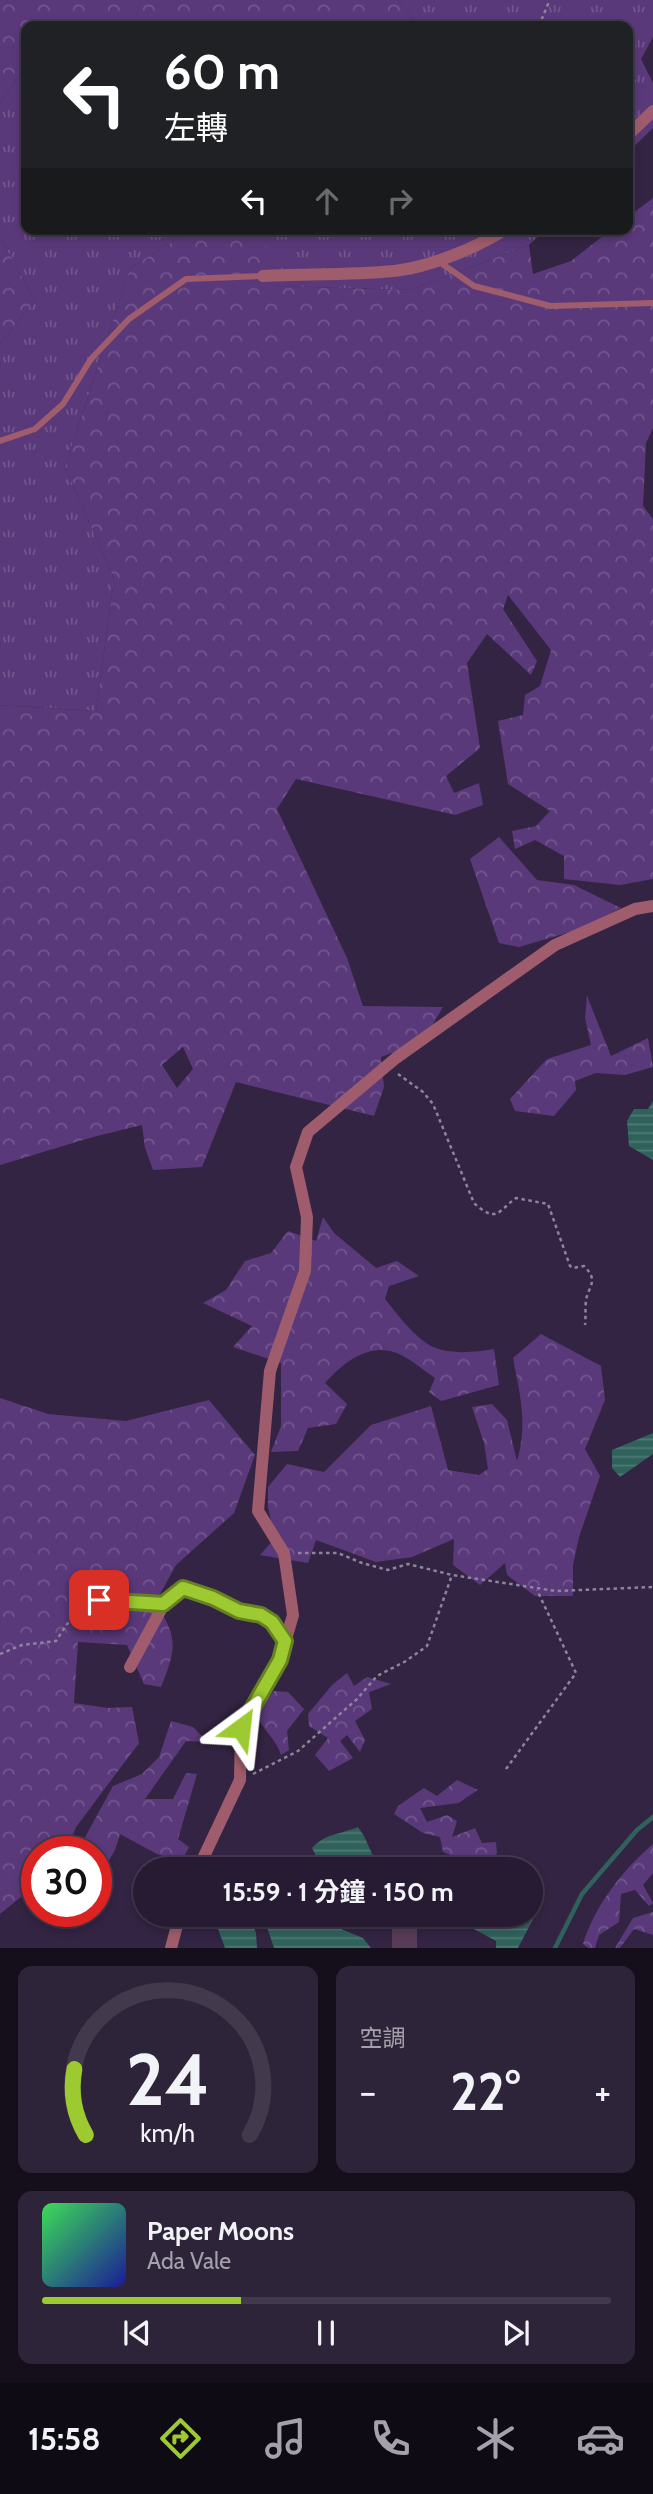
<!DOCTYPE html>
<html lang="zh-TW">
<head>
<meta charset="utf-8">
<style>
  body { margin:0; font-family:Cabin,"Noto Sans TC",sans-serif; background:#2e243a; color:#f1f3f6; height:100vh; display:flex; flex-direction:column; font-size:26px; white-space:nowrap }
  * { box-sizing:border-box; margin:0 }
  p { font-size:23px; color:#a4a1ac }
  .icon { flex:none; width:38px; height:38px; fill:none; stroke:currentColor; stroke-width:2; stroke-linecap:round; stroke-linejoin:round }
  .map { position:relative; height:1948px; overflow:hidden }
  .side { display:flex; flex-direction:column; gap:18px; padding:18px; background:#150f1c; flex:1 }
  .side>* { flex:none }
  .top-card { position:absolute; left:21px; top:21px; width:612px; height:214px; border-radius:14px; box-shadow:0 4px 10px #0003,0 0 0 2px #42394d; background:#202124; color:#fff; overflow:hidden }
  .speed { position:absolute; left:21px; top:1836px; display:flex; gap:14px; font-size:35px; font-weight:700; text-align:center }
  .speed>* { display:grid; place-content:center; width:91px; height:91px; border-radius:50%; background:#261b32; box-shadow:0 4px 10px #0003,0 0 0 2px #42394d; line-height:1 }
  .speed .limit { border:10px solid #d22; background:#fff; color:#111 }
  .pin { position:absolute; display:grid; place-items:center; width:60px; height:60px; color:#fff; margin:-30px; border-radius:14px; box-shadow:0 4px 10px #0006 }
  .me { position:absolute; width:77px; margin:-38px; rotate:30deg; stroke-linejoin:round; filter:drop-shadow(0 0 5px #0008) }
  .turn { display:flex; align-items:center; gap:24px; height:147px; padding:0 28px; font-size:32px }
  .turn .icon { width:91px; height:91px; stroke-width:2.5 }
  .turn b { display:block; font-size:49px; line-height:60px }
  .lanes { display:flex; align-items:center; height:66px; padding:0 28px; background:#0003; justify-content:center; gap:35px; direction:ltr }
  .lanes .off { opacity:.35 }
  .big { font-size:52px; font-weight:700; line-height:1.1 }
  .side .tile { flex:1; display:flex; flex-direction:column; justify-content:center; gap:10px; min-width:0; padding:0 24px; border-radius:14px; background:#2e243a }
  .side .dial { align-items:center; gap:0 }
  .dial svg { height:182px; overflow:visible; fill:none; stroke:#42394d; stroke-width:7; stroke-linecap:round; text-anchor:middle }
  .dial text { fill:#f1f3f6; stroke:none }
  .song { display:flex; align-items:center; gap:21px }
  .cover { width:84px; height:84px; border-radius:10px; background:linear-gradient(135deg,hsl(130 70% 55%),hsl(240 70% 35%)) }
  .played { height:7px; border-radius:4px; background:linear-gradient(90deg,#9dca30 35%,#42394d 35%) }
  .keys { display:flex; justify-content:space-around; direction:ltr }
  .heat { display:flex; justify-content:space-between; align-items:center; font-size:38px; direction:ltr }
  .side .tiles { flex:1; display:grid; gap:18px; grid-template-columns:1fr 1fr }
  .tile:last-child { grid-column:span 2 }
  .trip { position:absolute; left:133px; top:1857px; width:410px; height:70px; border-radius:35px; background:#261b32; box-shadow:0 4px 10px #0003,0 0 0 2px #42394d; font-weight:700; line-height:70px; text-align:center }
  .menu { display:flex; height:112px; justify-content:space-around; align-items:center; background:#0f0b14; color:#a4a1ac }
  .menu .icon { width:49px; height:49px }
  .menu .current { color:#9dca30 }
  .menu b { font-size:32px; color:#f1f3f6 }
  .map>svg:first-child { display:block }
  .grass { fill:url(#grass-tufts) }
  .forest { fill:url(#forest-crowns); fill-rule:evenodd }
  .water { fill:url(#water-rules) }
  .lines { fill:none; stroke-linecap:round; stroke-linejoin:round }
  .stream { stroke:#30625c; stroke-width:4.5 }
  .building { fill:#573c58 }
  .path { stroke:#8f859b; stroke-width:2.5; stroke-dasharray:3.5 3.5; stroke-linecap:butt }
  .lane { stroke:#9e5c6c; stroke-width:6 }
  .street { stroke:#9e5c6c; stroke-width:12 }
  .route-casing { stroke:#66831f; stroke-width:18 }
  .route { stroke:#9dca30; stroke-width:12 }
</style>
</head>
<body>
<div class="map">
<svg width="653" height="1948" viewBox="0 0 653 1948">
  <defs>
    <pattern id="grass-tufts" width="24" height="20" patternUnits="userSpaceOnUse" patternTransform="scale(1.75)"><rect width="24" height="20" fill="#5a397a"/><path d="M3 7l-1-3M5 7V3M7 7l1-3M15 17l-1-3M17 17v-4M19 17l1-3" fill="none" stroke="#72568e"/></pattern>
    <pattern id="forest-crowns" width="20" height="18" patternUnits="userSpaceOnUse" patternTransform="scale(1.75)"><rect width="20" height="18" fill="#5a397a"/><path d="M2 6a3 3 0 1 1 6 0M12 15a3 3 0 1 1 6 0" fill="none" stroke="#72568e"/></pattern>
    <pattern id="water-rules" width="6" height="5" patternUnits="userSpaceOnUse" patternTransform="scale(1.75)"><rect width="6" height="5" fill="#30625c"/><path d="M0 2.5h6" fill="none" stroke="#4f7974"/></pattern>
  </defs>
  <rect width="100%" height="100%" fill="#332443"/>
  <path class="grass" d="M398,0H653V37L641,59L653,83V128L628,152V26H418Z
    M26,66V229H192L130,268L65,467L114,579L96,711L0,705V344L35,300L0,238V103Z
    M270,229H546L529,245L411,290L276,286L263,239Z"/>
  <path class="forest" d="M0,0H398L418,26H83L58,23L55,26H26V66L0,103Z
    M653,198V428L646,443L643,506L653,519V879L620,885L564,879V856L535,840L515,849L512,831L536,826L550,811L508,784L498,721L523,715L525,695L540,686L551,650L508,595L503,609L537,661L531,675L487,634L467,663L480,748L446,776L454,793L479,783L483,805L455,815L296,779L277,809L347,958L363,1006L443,1007L423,1041L381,1057L384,1087L374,1116L236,1082L202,1167L153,1170L145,1148L142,1125L93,1137L0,1165V705L96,711L114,579L65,467L130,268L192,229H270L264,239L277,286L411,290L529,245L533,274L571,261L612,229H628V217ZM183,1047L193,1069L177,1088L162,1065Z
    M0,238L35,300L0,344Z
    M499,837L537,880L574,885L621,908L577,930L519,947L499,943L470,859Z
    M587,996L611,1056L648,1038L653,1067L625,1075L596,1073L575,1081L576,1090L554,1116L515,1111L510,1099L547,1059L591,1045L585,1018Z
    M323,1217L334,1233L376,1268L397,1261L419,1276L389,1286L385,1299C397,1314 416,1339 433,1347C452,1355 475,1352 494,1349L499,1385L441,1401L429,1392L435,1378C423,1370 410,1358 397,1353C368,1342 343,1363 325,1383L347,1404L336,1424L308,1428L298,1451L271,1452L281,1426V1363L233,1347L252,1326L203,1303L226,1290L245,1261L271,1253L288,1231L316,1241Z
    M541,1334L601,1366L605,1400L585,1449L600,1476L579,1537L573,1565V1596H535L507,1575L505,1563L480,1585L453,1565L454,1539L412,1557L376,1562L316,1540L308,1563L260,1555L275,1538L268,1507V1487L287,1464L324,1472L371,1425L431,1406L448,1470L479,1475L488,1469L484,1443L472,1407L492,1404L507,1420L517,1461C528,1423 520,1395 513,1358Z
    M0,1398L48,1414L126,1421L209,1400L255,1455L234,1513L176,1565L155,1603C179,1638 176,1649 161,1687L144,1684L127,1645L78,1642L74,1703L108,1708L132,1707L139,1743L76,1827L66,1851L37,1852V1884L0,1914Z
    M347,1673L354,1686L367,1677L391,1684L369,1692L372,1709L355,1721L365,1740L360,1752L347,1735L340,1741L353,1758L329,1771L315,1755L328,1738L309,1726L308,1714L332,1685Z
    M274,1691L288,1692L304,1709L287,1731L289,1750L281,1755C276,1738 262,1730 256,1713Z
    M171,1721L193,1727L208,1742L186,1741L145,1799H173L186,1773L197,1774L178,1839L189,1847L182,1861L157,1854L120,1834L115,1850L97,1881L96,1852L87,1851L83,1841L113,1786L142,1774L159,1757Z
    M457,1780L478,1790L458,1803L420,1808L427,1822L447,1815L457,1821L452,1837L475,1828L482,1843L496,1842L497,1854L472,1864L443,1852L440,1837L423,1833L394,1814L398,1806L424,1788L437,1796Z
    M653,1844V1873L643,1885L653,1903L649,1906L635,1890L621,1894L619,1922L599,1935L595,1948H588L583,1944C595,1905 623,1870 653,1844Z
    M653,1912V1935L634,1929L620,1948H615L633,1918Z"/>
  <path class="water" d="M653,1101V1160L629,1146L627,1121L634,1109H648Z
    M653,1433V1454L620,1477L612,1468V1450Z
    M358,1827L364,1836L379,1869H323L312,1848C326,1833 339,1835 358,1827Z
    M530,1904L540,1906L518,1948H496V1941L472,1928L464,1916L530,1914Z
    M217,1915H249L256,1933L257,1948H225L214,1918Z
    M263,1915H320L341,1929L363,1938L371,1948H274Z"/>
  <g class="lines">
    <path class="stream" d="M555,1948L582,1894L637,1830L653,1817"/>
  </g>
  <path class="building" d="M392,1914H417V1948H392Z"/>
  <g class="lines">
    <path class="path" d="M539,26L548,4L547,0
      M398,1074L423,1092L433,1104L474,1203C497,1224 498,1211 516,1198L548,1204L570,1266L573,1268L584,1266C599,1281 589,1285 586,1300C585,1308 586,1316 585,1325
      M298,1553H338L362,1563L388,1570L408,1564L452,1575L556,1591L653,1587
      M0,1654L22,1645L56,1641L67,1624L86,1611
      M506,1769L576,1673L537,1590
      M253,1774L298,1751L357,1699L377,1676L406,1661L427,1646L452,1575"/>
    <path class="lane" d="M438,261L474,286L550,306L653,303
      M0,441L35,429L63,404L91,359L129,319L186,279L263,276"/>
    <path class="street" d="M628,135L653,111
      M263,276C306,274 351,275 394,271C430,267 476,248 506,229
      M80,1599L164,1604
      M130,1667L164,1604L183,1588L213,1598L239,1611L261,1615L272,1622L285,1641
      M198,1869L240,1780L241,1728L280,1660L293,1615L284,1553L258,1511L270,1371L305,1271L307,1217L296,1167L308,1132L396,1058L555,945L635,909L653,906
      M171,1948L180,1914"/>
  </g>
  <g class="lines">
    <g class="route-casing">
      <path id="route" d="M99,1600L163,1604L183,1588L213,1598L239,1611L261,1615L272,1622L285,1641L280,1660L241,1728"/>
    </g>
    <use href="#route" class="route"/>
  </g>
</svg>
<div class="speed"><div class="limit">30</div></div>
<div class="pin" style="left:99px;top:1600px;background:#d93025"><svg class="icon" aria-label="arrive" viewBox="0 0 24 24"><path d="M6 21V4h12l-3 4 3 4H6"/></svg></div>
<svg class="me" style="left:241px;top:1728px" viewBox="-20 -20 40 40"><path d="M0-17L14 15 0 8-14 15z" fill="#9dca30" stroke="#fff" stroke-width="4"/></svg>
<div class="trip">15:59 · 1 分鐘 · 150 m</div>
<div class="top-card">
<div class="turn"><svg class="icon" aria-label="left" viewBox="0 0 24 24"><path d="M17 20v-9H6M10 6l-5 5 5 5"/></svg><div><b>60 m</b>左轉</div></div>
<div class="lanes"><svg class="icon" aria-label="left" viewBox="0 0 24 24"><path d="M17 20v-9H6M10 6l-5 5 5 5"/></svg><svg class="icon off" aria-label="ahead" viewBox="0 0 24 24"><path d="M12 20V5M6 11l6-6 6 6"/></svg><svg class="icon off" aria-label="right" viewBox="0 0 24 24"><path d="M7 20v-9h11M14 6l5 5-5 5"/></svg></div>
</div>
</div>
<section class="side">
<div class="tiles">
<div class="tile dial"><svg viewBox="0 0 100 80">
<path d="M14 69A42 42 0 1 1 86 69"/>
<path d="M14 69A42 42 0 0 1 9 40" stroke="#9dca30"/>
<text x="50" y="56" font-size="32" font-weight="700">24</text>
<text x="50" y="72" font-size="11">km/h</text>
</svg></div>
<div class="tile"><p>空調</p>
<div class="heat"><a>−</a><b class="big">22°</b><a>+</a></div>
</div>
<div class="tile">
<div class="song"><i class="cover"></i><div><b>Paper Moons</b><p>Ada Vale</p></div></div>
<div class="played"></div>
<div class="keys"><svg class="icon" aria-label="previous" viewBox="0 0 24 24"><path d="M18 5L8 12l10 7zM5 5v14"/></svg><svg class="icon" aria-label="pause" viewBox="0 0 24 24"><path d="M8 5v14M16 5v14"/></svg><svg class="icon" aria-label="next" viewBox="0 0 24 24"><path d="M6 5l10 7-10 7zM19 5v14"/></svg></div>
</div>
</div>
</section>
<nav class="menu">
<b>15:58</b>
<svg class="icon current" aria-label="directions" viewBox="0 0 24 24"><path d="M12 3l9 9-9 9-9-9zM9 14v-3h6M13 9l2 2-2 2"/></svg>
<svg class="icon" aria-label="music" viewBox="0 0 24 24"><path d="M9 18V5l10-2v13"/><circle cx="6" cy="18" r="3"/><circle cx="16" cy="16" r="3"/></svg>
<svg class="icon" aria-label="phone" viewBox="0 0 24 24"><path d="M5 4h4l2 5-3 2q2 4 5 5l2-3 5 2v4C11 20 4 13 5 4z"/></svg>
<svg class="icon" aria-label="climate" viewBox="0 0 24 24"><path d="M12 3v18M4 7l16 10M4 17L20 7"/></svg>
<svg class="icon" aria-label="car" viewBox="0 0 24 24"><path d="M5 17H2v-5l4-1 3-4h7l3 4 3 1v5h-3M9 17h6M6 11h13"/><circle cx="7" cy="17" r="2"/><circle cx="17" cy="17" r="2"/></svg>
</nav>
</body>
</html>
